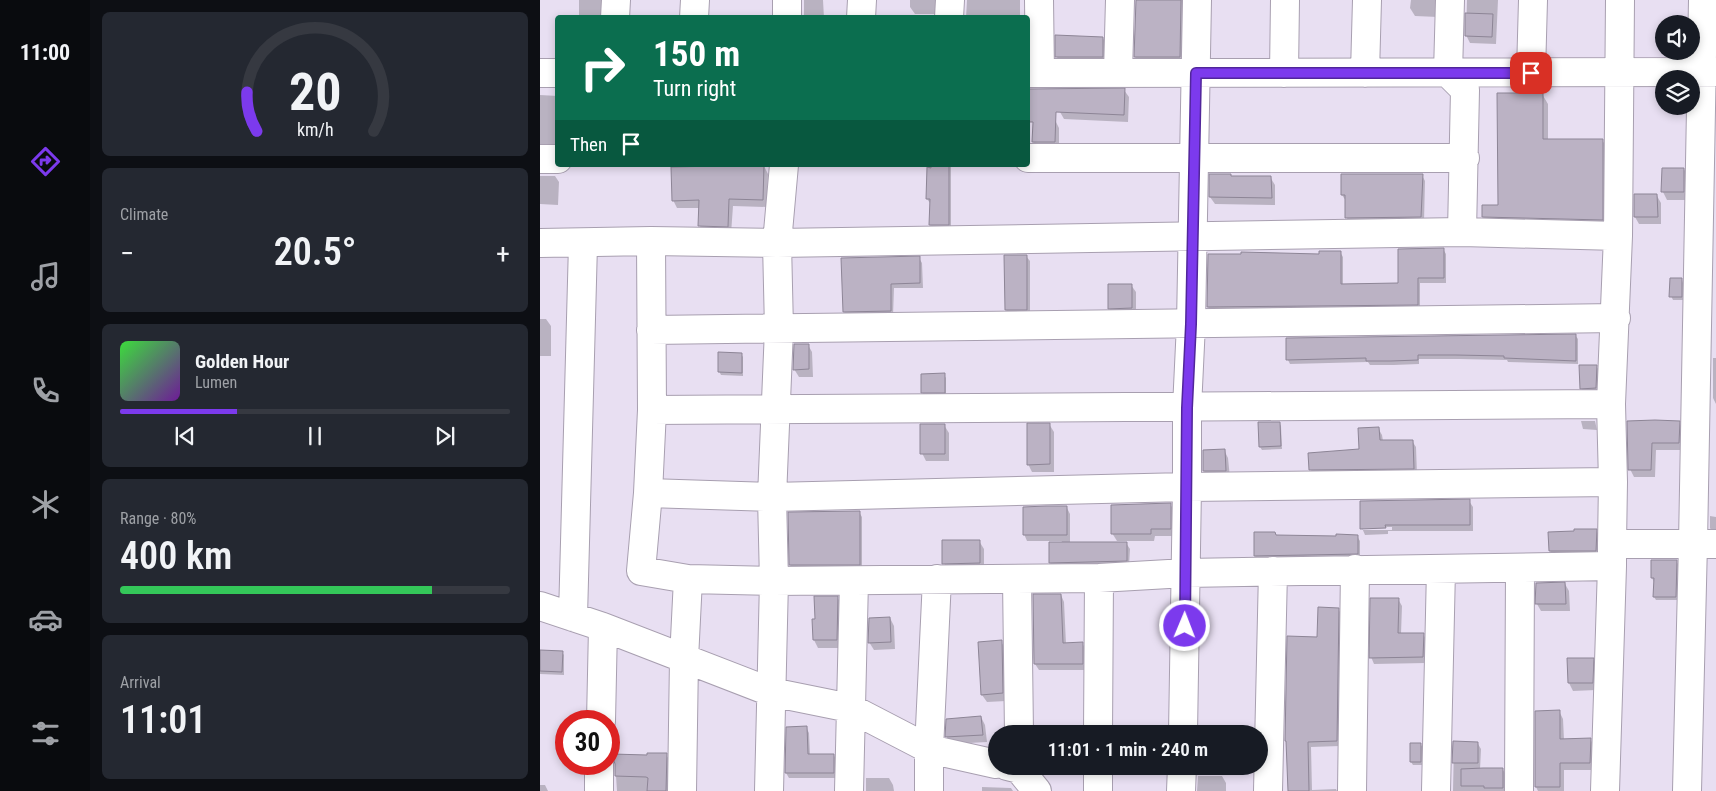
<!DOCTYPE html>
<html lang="en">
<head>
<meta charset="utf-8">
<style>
  body { margin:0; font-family:"Roboto Condensed",sans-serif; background:#242831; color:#f1f3f6; height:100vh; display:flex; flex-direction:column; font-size:19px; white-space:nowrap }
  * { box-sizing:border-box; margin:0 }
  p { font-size:16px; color:#9ea1a6 }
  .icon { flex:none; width:28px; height:28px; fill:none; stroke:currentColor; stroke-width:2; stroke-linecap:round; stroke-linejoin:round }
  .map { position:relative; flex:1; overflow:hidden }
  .panel { display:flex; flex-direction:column; gap:12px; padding:12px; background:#0d0f14; width:450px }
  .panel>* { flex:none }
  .top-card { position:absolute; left:15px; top:15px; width:475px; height:152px; border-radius:5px; box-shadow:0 2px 8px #0003; background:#0b6e4f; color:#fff; overflow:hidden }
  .buttons { position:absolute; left:1115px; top:15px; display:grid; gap:10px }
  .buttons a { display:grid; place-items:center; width:45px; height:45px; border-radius:50%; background:#171b24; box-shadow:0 2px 8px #0003; font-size:25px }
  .speed { position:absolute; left:15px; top:710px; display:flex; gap:10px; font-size:25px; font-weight:700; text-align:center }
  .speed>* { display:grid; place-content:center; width:65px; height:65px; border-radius:50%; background:#171b24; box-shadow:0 2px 8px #0003; line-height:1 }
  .speed .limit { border:8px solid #d22; background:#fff; color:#111 }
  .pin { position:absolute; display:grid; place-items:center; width:42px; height:42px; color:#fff; margin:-21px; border-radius:10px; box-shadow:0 2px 8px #0006 }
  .me { position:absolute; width:55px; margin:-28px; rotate:1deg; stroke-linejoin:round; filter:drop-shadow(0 0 4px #0008) }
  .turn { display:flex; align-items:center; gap:18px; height:105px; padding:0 15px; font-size:22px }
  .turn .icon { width:65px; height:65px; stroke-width:2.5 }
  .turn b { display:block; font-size:35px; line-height:42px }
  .then { display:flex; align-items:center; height:48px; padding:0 15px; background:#0003; gap:10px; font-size:19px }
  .big { font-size:38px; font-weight:600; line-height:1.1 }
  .panel .card { flex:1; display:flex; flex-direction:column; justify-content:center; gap:8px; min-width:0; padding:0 18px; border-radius:8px; background:#242831 }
  .panel .dial { align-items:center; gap:0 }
  .dial svg { height:130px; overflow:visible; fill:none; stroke:#363941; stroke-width:7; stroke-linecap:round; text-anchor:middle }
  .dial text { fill:#f1f3f6; stroke:none }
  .song { display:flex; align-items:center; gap:15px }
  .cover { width:60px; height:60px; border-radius:8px; background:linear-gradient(135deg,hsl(120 70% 55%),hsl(280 70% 35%)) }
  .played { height:5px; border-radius:2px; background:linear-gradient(90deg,#7c3aed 30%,#363941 30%) }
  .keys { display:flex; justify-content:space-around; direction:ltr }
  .heat { display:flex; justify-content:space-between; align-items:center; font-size:28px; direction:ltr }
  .charge { height:8px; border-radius:4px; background:linear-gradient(90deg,#34c759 80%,#363941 0) }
  .trip { position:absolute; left:448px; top:725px; width:280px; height:50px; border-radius:25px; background:#171b24; box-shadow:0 2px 8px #0003; font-weight:600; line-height:50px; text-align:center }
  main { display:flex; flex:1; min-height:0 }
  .menu { display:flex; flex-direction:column; width:90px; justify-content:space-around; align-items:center; background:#090b0e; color:#9ea1a6 }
  .menu .icon { width:35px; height:35px }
  .menu .active { color:#7c3aed }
  .menu b { font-size:22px; color:#f1f3f6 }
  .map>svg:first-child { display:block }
  .shadow { fill:#0003; fill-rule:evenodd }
  .building { fill:#bbb2c4; stroke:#8d8596 }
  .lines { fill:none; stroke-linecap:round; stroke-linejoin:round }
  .street-casing { stroke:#a89fb0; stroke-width:30 }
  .street { stroke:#fff; stroke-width:28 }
  .route-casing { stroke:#51269a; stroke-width:12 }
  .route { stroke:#7c3aed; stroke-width:9 }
</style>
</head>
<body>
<main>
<nav class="menu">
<b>11:00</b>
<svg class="icon active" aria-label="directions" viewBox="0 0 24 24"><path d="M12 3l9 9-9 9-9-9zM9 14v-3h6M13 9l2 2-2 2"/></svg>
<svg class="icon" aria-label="music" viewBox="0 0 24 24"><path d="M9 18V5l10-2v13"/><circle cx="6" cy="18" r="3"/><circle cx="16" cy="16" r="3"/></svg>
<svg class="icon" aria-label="phone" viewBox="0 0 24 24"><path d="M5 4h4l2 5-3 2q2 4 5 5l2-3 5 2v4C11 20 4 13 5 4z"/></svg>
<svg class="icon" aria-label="climate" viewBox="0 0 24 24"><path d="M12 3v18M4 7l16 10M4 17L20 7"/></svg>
<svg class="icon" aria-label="car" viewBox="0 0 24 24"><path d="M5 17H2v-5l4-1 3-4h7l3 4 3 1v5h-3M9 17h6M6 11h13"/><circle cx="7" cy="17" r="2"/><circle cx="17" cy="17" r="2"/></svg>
<svg class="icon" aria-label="filters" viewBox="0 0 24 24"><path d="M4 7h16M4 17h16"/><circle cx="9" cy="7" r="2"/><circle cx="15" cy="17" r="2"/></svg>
</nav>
<section class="panel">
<div class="card dial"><svg viewBox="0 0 100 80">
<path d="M14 69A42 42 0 1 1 86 69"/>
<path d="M14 69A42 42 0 0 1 8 45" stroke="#7c3aed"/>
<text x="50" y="56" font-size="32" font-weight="700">20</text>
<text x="50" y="72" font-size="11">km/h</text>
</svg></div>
<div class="card"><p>Climate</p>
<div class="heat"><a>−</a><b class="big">20.5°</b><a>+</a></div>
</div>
<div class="card">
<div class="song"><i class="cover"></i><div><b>Golden Hour</b><p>Lumen</p></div></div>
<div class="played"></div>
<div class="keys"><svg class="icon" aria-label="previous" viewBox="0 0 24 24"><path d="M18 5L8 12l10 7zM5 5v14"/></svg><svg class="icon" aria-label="pause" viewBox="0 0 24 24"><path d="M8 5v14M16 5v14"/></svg><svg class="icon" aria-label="next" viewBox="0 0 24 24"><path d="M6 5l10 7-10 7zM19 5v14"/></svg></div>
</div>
<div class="card"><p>Range · 80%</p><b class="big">400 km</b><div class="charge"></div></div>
<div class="card"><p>Arrival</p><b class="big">11:01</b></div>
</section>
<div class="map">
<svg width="1176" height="791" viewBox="0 0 1176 791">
  <rect width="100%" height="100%" fill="#e8dff2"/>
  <path class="shadow" d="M39,0H66L63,18H39Z
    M264,0H283L284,18H264Z
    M370,0H400L398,14H375L370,7Z
    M427,0H480V18H426Z
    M596,0H646L643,63H599L595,57Z
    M871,0H900L898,17L875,16L870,8Z
    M927,0H958L956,44L930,43L926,35Z
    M563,38L567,46L566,64L521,65L517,57Z
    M584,90L589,97L588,122L524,119L520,112Z
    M1002,94L1008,104V140H1062L1068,149L1067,229L948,226L943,217L959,206Z
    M0,95L18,96V150L0,151Z
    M494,119L515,120L519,128V150H498L493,142Z
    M198,165L224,166L228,174L227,207L193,206L191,234L164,233L160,226V208H137L133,200L198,167Z
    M389,165H411V229H392L390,225V203L387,199Z
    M1144,169L1148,177L1147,200H1127L1123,192V170Z
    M882,175L885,181L884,222L810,224L807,218L806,201L802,195Z
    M0,176H15L19,182L18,205L0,204Z
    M730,177L735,185V205L675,204L670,197Z
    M1117,196L1121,203V224H1099L1095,217Z
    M903,249L906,254V283H880V310L671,312L668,307L669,256L780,255L800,252L803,257V285H860Z
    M486,256L490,261V315H469L466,310Z
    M379,258L382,263L383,288H354L353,316L307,317L304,312Z
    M1142,280L1143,283V300H1133L1131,296Z
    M591,285L596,292V316H573L569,308Z
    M0,319H6L11,326V356H0Z
    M1035,335L1038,339V364L968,362L967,360L919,359H879V364L854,365H830L828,362L750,364L748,360Z
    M268,345L272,352L273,377H259L254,369Z
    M201,354L203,357V376L181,375L179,371Z
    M1173,358H1176V404L1173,398Z
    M1056,366L1061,373L1060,396H1045L1041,388Z
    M404,375L406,378V396H384L382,392Z
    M1041,421H1055L1057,430L1043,429Z
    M1088,422H1139L1143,430V450H1116L1115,477H1094L1090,469Z
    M739,423L741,426L742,449L722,450L720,447Z
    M509,424L514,432V472H492L488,464Z
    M404,425L409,433V461H386L382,453Z
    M838,428L842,435L843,441H872L876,447L877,475L774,476L771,470L820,450Z
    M684,450L688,458L690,478H668L664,471Z
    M929,501L933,507V531H848V534L825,535L822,528L821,502ZM823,527H852V530H823Z
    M630,504L635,512L634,536H615L614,541H577L572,533Z
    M527,508L530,514V543H586L590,549L589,566L514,568L510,563L522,541H487L484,534Z
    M319,512L322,517V569L253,570L250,565Z
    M1170,516L1176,517V532H1172L1170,528Z
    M1056,530L1060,537V558L1015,559L1010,551V533Z
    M817,536L820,541V559L718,561L715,556L737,537H797Z
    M439,541L444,549V571H408L404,563Z
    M1136,561L1138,564L1137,600H1116L1114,597V582L1112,578V562Z
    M1025,584L1029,591L1030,611H1001L997,604Z
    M521,595L524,602L526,644L542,643L546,650V670H499L495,664Z
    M297,597L302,605L301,648H278L274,640V620H276Z
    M858,599L862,606L861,634H883L887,641L886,663L834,664L831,657Z
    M798,609L802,615L800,746L771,747L772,790L796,789L797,791H748L747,743L778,638Z
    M350,618L354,626L355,649L334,650L329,642Z
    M461,642L466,649V701L447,702L442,695Z
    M0,651L22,652L24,655V675L0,674Z
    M1053,659L1057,667L1056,690L1033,691L1029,683L1028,660Z
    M1019,711L1023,719L1024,740L1050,739L1055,747L1054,770H1024V791H998L996,787Z
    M441,717L445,725L447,742L411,744L406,736Z
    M266,727L269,733L270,755H294L296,760V778H249L246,773Z
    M914,743L938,744L941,749L940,770H963L966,775V791H913Z
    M881,745L883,748L882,765H873L871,762Z
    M126,755L129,759L128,791H77L76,776L108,757Z
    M658,776H682L686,783V791H657Z
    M326,778H349L353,785L354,791H326Z
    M0,785H5L8,791H0Z
    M442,787L471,788L473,791H442Z"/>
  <path class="building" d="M596,0H641L640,57H594Z
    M925,13L953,14L952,37L925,36Z
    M515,35L563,37V57H515Z
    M585,88L584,115L516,112L515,142H492L493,122H488V89Z
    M957,93H1003V139H1063V220L942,217V205H958Z
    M224,165L223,200L189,199L188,227L158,226L159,200L132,201L131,167Z
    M391,165H409V225H389L390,199H386L387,167L391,168Z
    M1122,168H1144V192H1121Z
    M669,174H691V176H731L732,198L669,197Z
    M801,174H883L881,217L805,218V195H801Z
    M1094,194H1117L1118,217H1094Z
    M904,248V278H878V305L667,307L668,254H701V252L779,254V251H801V284L858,283V249Z
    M464,255H487V310H465Z
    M380,256V283L351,284V311L303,312L301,258Z
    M1130,278H1142V297H1129Z
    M568,284H592V308L568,309Z
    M1036,334V361L964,358V356L916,355H878V360L851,361H826V358L746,360V338Z
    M254,344H269V369L253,370Z
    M178,352L202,353V373L178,372Z
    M1039,365H1057L1056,388L1040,389Z
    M405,373V393H381V374Z
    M1115,420L1140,421L1139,443H1112L1111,470H1088L1087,421Z
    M718,422H740L741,446L719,447Z
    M487,423H510V464L487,465Z
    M380,424H405V454H380Z
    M839,427L840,440H873L874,469L769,470L768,453L819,449L818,428Z
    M685,449L686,471H663V450Z
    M930,499V525H845L846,528L820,529V501Z
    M631,503V529H611V534H571V505Z
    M506,506H527V535H483V507Z
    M320,511V565H249L248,512Z
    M1034,529H1057L1056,551H1009L1008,532L1034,531Z
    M714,532H735L736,535L796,536V534L818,535V554L714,556Z
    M402,540H440V563L402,564Z
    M509,542H587V561L509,563Z
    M1111,560H1137L1136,597H1113L1114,578H1111Z
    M1025,582L1026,604H995L996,583Z
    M493,594H521L523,643L543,642V664H494Z
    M274,596H298L297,640H273L272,619H275Z
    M830,598H859L858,633H884L883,657L829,658Z
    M778,607L799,608L797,741L768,742L769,791H748L746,741H745L747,636L777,637Z
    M350,617L351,642L328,643L329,618Z
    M462,640L463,693L441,695L438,642Z
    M0,650L23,651L22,672L0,671Z
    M1027,658H1054L1053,683H1028Z
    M1020,710V739L1051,738L1050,763H1020V787H995V711Z
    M441,716L443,735L405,737L406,719Z
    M267,726L268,754H294V773H245L246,727Z
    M913,741L938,742V763H912Z
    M870,743H881V762H870Z
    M107,753H127L126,791H107L108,778L106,777L75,776V764L72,754L107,755Z
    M943,768H963V788H944V786H921V769Z"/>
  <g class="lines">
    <g class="street-casing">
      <path id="street" d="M499,0L500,73
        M910,0L908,73L925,90L922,232
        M75,18L76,0
        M154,18L155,0
        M247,18V0
        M321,18L322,0
        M409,18L410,0
        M0,73H18
        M488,73L1176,72
        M578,73L580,0
        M744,73L745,0
        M825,73L827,0
        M991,73L993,0
        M488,158H925
        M0,159H18
        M244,165L237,243L239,329L232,497L234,581L559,578L646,573L1072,566V544H1176
        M111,241L112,410L108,493L101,571L148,579L234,581L229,791
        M0,243L111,241L237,243L922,232L1078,236
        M111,330L1076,318
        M112,410L1071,404
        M108,493L232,497L647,487L1073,482
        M1072,544L1073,482L1071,404L1078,236L1080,0
        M477,579L479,734
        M0,606L63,627L231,692L310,708L389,749L456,764
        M33,617L43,244
        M61,721L63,627
        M558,734L559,578
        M643,734L647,487V408L651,324L657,0
        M467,766L479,769L497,791
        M59,791V764
        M142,791L144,659L148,579
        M309,791L314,581
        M389,791V749L397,579
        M558,791V766
        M641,791L642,766
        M728,791L733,571
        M812,791L815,569
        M896,791L901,569
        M979,791L980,569
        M1065,791L1072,566
        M1147,791L1153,543L1163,0"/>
    </g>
    <use href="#street" class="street"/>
  </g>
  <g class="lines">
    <g class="route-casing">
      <path id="route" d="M645,626L647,408L651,324L656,73H991"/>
    </g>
    <use href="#route" class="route"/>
  </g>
</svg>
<div class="buttons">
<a><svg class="icon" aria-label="sound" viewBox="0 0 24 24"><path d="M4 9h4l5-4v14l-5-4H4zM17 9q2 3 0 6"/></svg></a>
<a><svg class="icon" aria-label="layers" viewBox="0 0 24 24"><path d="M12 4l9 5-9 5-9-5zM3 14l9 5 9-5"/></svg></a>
</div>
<div class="speed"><div class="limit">30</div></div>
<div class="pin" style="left:991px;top:73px;background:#d93025"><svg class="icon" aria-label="arrive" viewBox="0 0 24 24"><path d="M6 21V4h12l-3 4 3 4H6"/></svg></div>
<svg class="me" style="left:645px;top:626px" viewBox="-20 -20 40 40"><circle r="17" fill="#7c3aed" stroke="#fff" stroke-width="3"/><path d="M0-11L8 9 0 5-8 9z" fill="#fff"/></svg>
<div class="trip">11:01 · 1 min · 240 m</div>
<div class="top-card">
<div class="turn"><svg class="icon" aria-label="right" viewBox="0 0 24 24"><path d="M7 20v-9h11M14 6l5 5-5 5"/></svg><div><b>150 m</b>Turn right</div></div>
<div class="then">Then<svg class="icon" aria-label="arrive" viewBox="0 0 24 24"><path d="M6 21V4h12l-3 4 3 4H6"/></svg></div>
</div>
</div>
</main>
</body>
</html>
